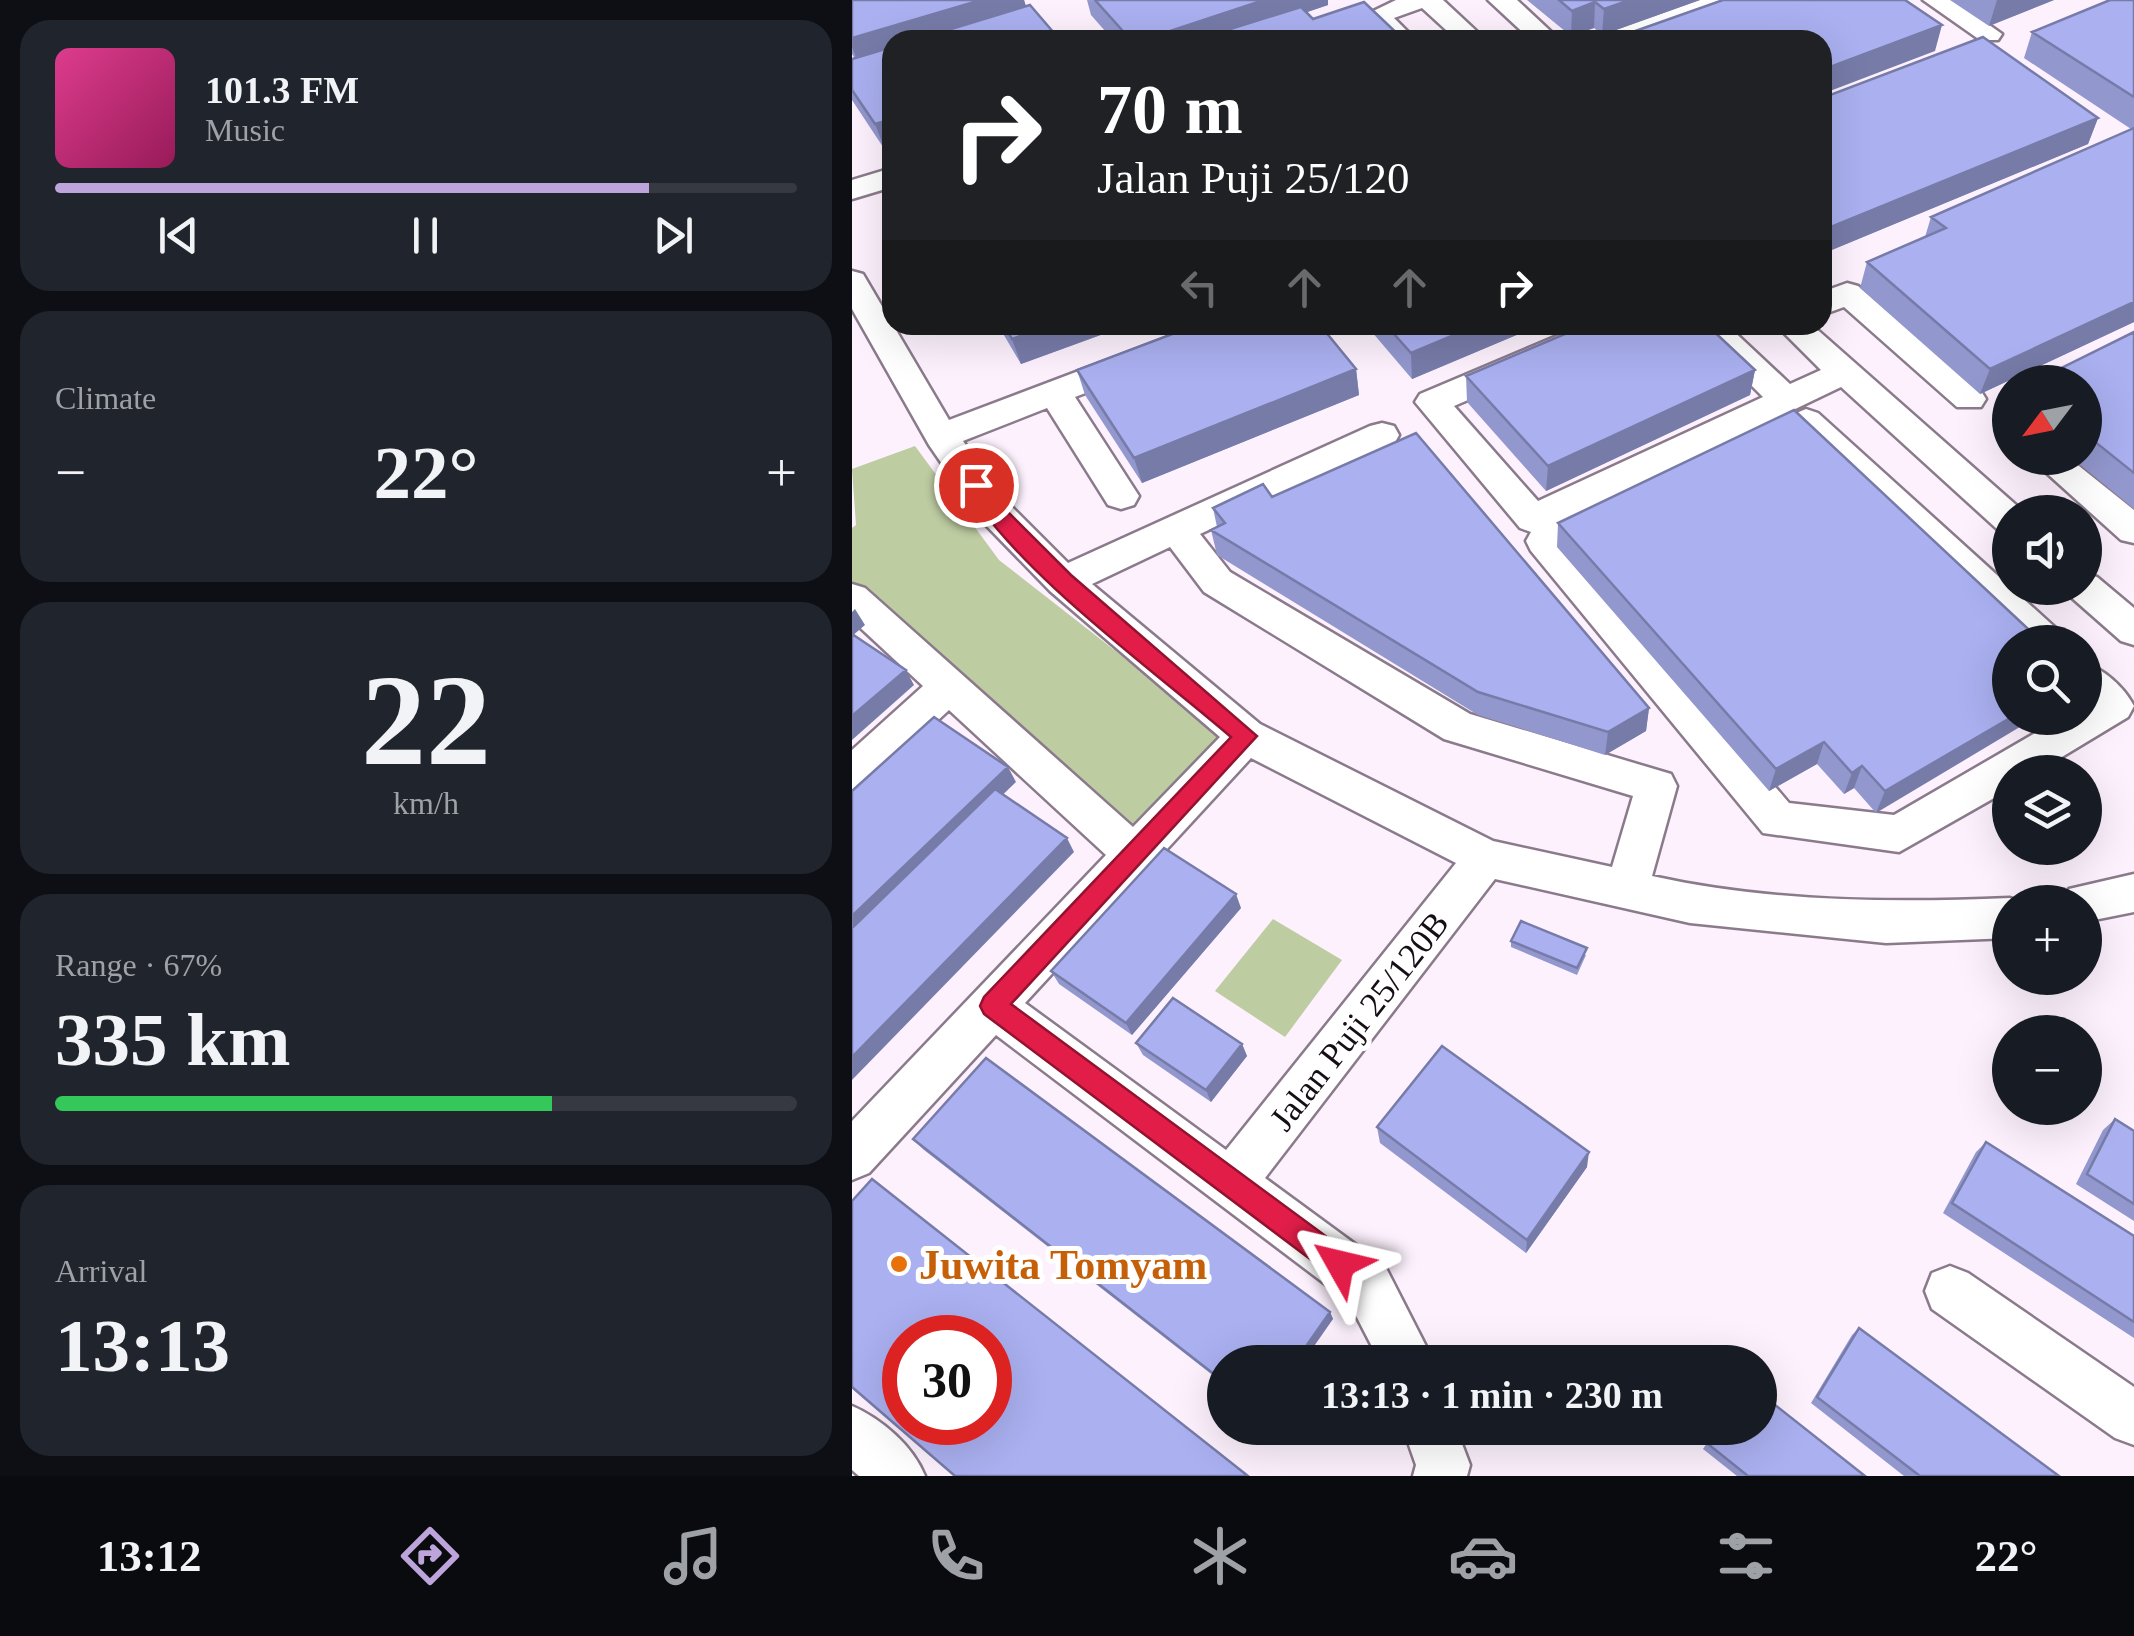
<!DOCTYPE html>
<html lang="en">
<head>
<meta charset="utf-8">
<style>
  body { margin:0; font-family:Georgia,serif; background:#20242c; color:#f1f3f6; height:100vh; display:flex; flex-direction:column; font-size:38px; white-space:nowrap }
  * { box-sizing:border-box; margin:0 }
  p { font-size:32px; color:#9ea1a6 }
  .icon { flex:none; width:55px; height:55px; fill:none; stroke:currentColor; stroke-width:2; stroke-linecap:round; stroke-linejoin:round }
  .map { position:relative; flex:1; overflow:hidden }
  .panel { display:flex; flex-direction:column; gap:20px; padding:20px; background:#0d0f14; width:852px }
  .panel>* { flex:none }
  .hud { position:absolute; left:30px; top:30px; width:950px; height:305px; border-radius:30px; box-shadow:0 10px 40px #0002; background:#202124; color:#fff; overflow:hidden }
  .needle { width:65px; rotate:238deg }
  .tools { position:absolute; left:1140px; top:365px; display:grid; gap:20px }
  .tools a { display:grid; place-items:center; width:110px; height:110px; border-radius:50%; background:#171b24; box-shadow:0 10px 40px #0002; font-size:50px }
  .speed { position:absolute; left:30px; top:1315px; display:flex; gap:20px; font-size:50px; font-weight:700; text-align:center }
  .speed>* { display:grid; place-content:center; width:130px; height:130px; border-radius:50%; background:#171b24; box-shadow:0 10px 40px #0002; line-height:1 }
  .speed .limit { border:15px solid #d22; background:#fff; color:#111 }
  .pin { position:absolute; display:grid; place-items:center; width:85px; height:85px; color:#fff; margin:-42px; border:5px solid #fff; border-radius:50%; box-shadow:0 2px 10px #0007 }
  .me { position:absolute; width:110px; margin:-55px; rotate:307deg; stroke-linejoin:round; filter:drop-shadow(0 0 8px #0008) }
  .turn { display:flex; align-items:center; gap:35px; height:210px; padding:0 50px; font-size:45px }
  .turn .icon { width:130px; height:130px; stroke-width:2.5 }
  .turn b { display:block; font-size:70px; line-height:85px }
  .lanes { display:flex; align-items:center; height:95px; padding:0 50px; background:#0003; justify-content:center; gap:50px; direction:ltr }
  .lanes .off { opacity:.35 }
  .big { font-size:75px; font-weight:700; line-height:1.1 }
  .panel .tile { flex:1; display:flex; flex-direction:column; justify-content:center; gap:15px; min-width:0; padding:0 35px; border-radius:30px; background:#20242c }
  .panel .dial { align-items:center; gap:0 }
  .dial b { font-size:130px; line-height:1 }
  .song { display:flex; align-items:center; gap:30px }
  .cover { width:120px; height:120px; border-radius:15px; background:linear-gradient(135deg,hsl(330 70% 55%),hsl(330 70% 35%)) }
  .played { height:10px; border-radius:5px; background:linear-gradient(90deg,#bda5dc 80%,#363941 80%) }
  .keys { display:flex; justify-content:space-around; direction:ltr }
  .heat { display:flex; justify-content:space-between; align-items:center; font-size:55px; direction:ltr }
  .charge { height:15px; border-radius:8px; background:linear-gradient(90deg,#34c759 67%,#363941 0) }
  .trip { position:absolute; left:355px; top:1345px; width:570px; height:100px; border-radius:50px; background:#171b24; box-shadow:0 10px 40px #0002; font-weight:700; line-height:100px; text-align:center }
  .tabs { display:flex; height:160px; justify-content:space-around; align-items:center; background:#090b0e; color:#9ea1a6 }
  .tabs .icon { width:70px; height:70px }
  .tabs .active { color:#bda5dc }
  .tabs b { font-size:45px; color:#f1f3f6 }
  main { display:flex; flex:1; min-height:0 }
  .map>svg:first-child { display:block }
  .green { fill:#becca2 }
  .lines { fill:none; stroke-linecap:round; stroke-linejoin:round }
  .minor-casing { stroke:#8b7a8c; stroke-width:5 }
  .minor { fill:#fff; fill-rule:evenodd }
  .wall { fill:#9297ce }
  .shaded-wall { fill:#777ba8 }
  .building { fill:#aab0f0; stroke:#777ba8; stroke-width:2.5; fill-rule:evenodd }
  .route { fill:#e11d48; stroke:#92132f; stroke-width:2.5 }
  .food-dot { fill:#e8710a; stroke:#fff; stroke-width:4 }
  .labels { text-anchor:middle; stroke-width:10; stroke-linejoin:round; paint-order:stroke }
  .street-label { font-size:35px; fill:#150e15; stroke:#fff }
  .near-food-label { font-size:42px; font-weight:bold; fill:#c56008; stroke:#fff; text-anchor:start }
</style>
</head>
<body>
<main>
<section class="panel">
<div class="tile">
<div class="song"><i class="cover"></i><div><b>101.3 FM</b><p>Music</p></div></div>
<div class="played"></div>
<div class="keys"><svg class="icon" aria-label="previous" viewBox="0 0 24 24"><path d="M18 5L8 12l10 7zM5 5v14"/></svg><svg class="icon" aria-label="pause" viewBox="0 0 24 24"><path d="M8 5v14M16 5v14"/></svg><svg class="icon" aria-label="next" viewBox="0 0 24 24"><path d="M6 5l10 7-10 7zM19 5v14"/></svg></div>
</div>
<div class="tile"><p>Climate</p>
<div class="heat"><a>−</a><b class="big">22°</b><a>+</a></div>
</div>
<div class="tile dial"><b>22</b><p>km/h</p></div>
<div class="tile"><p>Range · 67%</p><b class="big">335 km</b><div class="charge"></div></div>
<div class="tile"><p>Arrival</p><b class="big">13:13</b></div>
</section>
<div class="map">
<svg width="1282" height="1476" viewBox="0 0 1282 1476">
  <rect width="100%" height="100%" fill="#fcf1fd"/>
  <path class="green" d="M63,446L147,560L370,734L276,831L0,581V528L4,525L0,469Z
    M421,919L490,960L433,1037L363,991Z"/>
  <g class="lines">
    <g class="minor-casing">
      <path id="minor" d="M544,0H591L634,40H605L570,8L542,18L564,40H535L511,16Z
        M636,0H665L708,40H679Z
        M837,0H874L870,6L776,40H738L742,34Z
        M1071,0H1102L1150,34L1146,40H1128Z
        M40,168V187L0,199V180Z
        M0,271L11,274L97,420L348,325H395L390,333L223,397L287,496L282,505L269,509L256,505L195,408L111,441L154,501L216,563L518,426L530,423L542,426L547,435L542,444L348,534L378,572L618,714L819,774L825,786L800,876C917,902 1039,903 1158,898L1169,902H1158V938L1034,943L838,923L643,879L413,1178L533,1266L582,1362H528L497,1302L144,1035L17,1173L0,1180V1121L254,855L97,710L14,787L0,792V750L71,686L0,620V584L13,588L281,827L368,737L198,591L128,519L77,445L0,309ZM318,547L352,592L592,739L781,796L760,867L641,841L408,724L240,584ZM399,758L604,863L374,1150L173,1003Z
        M995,283L1006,286L1129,391L1134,399L1129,407H1105L992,307L970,315V292Z
        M731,325H776L771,333L602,406L686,501L911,397L839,325H875L938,384L969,370L924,325H960L1172,512H1158V533L1145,529L989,387L757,498L769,502L774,511L769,520L717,545L937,803L1042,815L1209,718H1232V663C1252,669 1272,687 1282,706L1276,717L1185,772H1158V789L1047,852L911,833L679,551L674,541L679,532L668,528L563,402L568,394Z
        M954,409L966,413L1207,631L1213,642H1170L950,437L904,456L892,453L887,444L892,435Z
        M1178,458H1217L1282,510V543L1269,540Z
        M1232,573L1245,577L1282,608V645L1269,641L1219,597L1214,588H1232Z
        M1282,874V912L1232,922V902H1211L1217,889Z
        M1098,1266L1116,1273L1282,1387V1445L1263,1438L1080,1309L1073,1291L1080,1273Z
        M0,1406C30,1419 61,1446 73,1476H7L0,1470Z
        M551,1428H604L618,1465L615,1476H561L564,1465Z"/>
    </g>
    <use href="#minor" class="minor"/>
  </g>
  <path class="wall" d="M0,0H172L174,6L33,150L0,100V59H3L0,54Z
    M235,0L476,5L455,12L461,19L552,40H261L239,15Z
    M675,0H848L750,35L742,28L719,36Z
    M1098,0H1202L1137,26Z
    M1282,0V128L1279,129L1172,58L1180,32Z
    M970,98L1246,118L1236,144L970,254Z
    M1282,128V322L1128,394L1008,288L1015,262L1073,237L1079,217Z
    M146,325H276L169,364Z
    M514,325H688L560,379Z
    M1282,332V509L1220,458H1232V382Z
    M504,369L507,395L290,483L233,395L225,370Z
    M903,370L898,395L694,491L615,402L614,376Z
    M420,497L797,708L794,731L753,755L626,715L365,555L359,530L365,527L361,508Z
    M706,523L1190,642L1024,813L1002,788L992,794L965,764L917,791L705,547Z
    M389,908L280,1035L207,984L199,971Z
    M659,941L734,955L725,975L659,947Z
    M284,1043L390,1044L395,1056L359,1102L291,1055Z
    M1263,1119L1282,1131V1221L1224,1184L1251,1130Z
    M525,1127L735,1167L674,1253L528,1143Z
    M61,1139L478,1312L481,1319L372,1362V1384L72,1150Z
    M1134,1142L1282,1236V1338L1091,1213L1124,1152Z
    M1007,1328L1207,1476H1052L959,1403L1000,1335Z
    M865,1428H908L1013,1476H885L851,1449Z"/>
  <path class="shaded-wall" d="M129,0H172L176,14L90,40H40V55L7,65L0,47V38Z
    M412,0H476V5L373,40H291Z
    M778,0H848L750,35L752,9Z
    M1145,0H1202L1137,26Z
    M743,2L742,28L719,36L720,11Z
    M1090,25L1083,51L970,94V70Z
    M1246,118L1236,144L970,254V246L974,229Z
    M40,119V148L33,150L23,124Z
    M1282,302V322L1128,394L1138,369Z
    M198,325H276L169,364L160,339Z
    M626,325H688L560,379L559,353Z
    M504,369L507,395L290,483L282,458Z
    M903,370L898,395L694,491L696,466Z
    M3,609L13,625L0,636V612Z
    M54,670L62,685L0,740V716Z
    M797,708L794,731L753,755L756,732Z
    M1158,718H1183L1024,813L1033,791Z
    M972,742L965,764L917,791L924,769Z
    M1010,766L1002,788L992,794L1000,773Z
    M156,767L164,782L0,940V916Z
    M215,838L222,852L0,1080V1057Z
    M384,894L389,908L280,1035L274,1023Z
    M390,1044L395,1056L359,1102L354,1090Z
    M737,1152L735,1167L674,1253L675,1240Z
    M478,1312L481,1319L451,1362H443Z"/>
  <path class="building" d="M0,0H129L0,38Z
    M243,0H412L291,40H279Z
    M707,0H778L752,9L743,2L720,11Z
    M871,0H1053L1090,25L970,70V40H778L772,35Z
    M1258,0H1282V97L1180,32Z
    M512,2L552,40H343L449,7L461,19Z
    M178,5L208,40H63Z
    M1131,37L1246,118L974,229L970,226V98Z
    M40,47V119L23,124L0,90V59Z
    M1282,128V302L1138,369L1015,262L1094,228L1079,217Z
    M152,325H198L160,339Z
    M344,325H468L504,369L282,458L225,370Z
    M534,325H626L559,353Z
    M734,325H855L903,370L696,466L614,376Z
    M1282,332V473L1232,433V382H1181Z
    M942,410L1190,642H1158V718L1033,791L1010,766L1000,773L972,742L924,769L706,523Z
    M564,433L797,708L756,732L626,692L359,530L373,523L361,508L411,484L420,497Z
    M0,634L54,670L0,716Z
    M82,717L156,767L0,916V791Z
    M143,789L215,838L0,1057V928Z
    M312,848L384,894L274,1023L199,971Z
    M669,921L735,948L725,968L659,941Z
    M321,998L390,1044L354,1090L284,1043Z
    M590,1046L737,1152L675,1240L525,1127Z
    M134,1058L478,1312L443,1362H372V1382L61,1139Z
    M1263,1119L1282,1131V1204L1235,1174Z
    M1134,1142L1282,1236V1322L1100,1203Z
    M20,1179L396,1476H103L0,1387V1201ZM52,1338H138V1422H52Z
    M1007,1328L1207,1476H1068L965,1397Z
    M908,1393L1013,1476H896L856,1444L866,1428H908Z"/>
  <path class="route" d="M124,478L131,480L148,504L219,575L405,736L159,1004L498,1254L502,1264L498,1274L488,1278L478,1274L132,1014L128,1006L132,997L379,737C300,669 165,572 113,485Z"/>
  <circle class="food-dot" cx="47" cy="1264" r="10"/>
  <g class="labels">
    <g class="street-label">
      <text transform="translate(507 1021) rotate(-52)" y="12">Jalan Puji 25/120B</text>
    </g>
    <g class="near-food-label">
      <text x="67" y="1279">Juwita Tomyam</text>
    </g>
  </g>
</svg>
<div class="tools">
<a><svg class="needle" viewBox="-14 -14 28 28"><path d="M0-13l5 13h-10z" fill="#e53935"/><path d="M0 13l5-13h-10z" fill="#9ea1a6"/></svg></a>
<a><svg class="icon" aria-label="sound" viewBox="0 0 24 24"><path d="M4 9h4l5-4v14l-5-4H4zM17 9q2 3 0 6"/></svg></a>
<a><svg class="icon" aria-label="search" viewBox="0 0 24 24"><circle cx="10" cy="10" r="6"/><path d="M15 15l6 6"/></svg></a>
<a><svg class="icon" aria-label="layers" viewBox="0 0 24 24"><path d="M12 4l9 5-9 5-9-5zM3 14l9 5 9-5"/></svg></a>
<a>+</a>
<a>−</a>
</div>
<div class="speed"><div class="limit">30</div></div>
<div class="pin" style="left:124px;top:485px;background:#d93025"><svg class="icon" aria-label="arrive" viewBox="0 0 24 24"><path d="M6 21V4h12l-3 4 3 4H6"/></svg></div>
<svg class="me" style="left:488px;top:1264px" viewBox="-20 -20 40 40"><path d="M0-17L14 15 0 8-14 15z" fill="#e11d48" stroke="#fff" stroke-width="4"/></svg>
<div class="trip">13:13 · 1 min · 230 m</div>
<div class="hud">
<div class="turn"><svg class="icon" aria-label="right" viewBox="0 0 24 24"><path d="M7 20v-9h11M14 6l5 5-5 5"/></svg><div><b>70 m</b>Jalan Puji 25/120</div></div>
<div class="lanes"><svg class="icon off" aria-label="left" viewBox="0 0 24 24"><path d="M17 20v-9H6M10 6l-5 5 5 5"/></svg><svg class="icon off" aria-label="ahead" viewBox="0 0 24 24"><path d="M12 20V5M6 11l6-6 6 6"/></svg><svg class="icon off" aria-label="ahead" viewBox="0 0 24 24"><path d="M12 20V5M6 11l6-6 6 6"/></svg><svg class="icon" aria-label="right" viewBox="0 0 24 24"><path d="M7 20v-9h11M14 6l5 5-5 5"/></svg></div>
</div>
</div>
</main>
<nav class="tabs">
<b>13:12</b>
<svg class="icon active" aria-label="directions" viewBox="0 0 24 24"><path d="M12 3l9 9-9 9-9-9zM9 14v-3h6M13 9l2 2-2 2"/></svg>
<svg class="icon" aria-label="music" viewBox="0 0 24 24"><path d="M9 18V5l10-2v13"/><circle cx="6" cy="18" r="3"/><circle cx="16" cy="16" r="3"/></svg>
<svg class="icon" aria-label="phone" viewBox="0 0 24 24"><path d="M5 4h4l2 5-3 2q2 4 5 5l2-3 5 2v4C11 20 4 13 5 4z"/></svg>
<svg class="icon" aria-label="climate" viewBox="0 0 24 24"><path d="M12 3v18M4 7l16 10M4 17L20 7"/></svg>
<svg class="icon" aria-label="car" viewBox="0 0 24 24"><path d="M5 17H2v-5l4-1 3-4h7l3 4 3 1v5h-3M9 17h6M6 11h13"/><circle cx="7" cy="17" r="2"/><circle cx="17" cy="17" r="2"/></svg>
<svg class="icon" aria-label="filters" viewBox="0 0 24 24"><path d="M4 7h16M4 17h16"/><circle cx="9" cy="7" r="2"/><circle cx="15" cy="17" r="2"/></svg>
<b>22°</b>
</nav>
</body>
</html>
